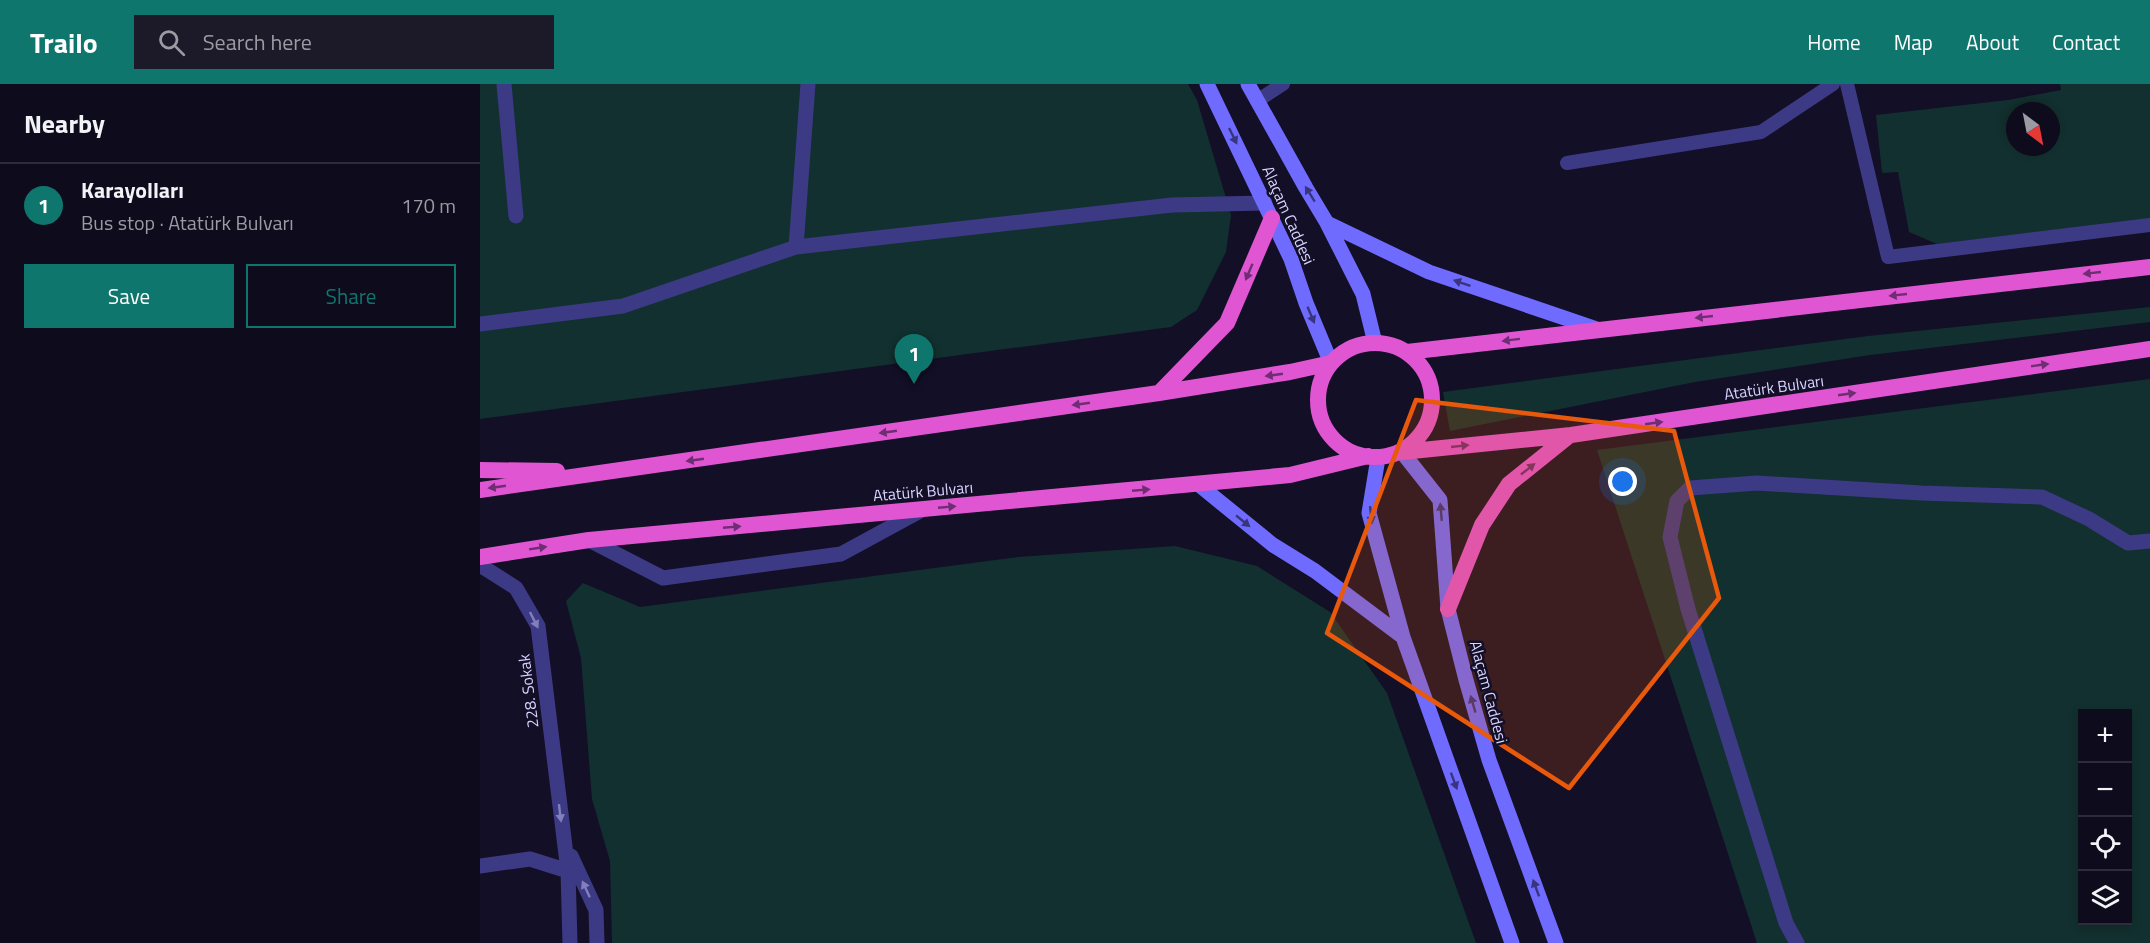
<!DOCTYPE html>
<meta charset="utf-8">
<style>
body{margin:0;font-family:"Titillium Web",sans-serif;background:#1c1929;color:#f1f3f6}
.controls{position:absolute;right:18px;bottom:18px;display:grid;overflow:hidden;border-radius:0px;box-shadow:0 3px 9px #0003}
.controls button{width:54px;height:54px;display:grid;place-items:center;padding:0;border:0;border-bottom:2px solid #2e2b3b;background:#0e0b1c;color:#f1f3f6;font:30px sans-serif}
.compass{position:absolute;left:1526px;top:18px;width:54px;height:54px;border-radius:50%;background:#0e0b1c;box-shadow:0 3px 9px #0003;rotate:148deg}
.you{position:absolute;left:1143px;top:398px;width:21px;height:21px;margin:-15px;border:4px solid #fff;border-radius:50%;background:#1a73e8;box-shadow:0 0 0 9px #1a73e833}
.badge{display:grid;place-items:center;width:39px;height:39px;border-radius:50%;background:#0f766e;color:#fff;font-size:20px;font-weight:700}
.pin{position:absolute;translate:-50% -50px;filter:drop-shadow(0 2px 3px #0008)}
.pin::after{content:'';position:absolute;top:32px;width:21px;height:18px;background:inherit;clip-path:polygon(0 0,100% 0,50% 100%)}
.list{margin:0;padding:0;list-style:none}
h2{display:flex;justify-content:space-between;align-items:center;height:78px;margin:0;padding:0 24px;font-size:26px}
h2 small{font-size:20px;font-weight:400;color:#9b9ba3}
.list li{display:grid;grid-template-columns:39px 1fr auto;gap:18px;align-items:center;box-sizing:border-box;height:84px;padding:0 24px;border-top:2px solid #2e2b3b}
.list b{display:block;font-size:22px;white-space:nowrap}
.list p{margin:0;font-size:20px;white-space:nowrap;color:#9b9ba3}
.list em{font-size:20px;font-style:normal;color:#9b9ba3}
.actions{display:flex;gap:12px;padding:18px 24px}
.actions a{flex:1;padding:14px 0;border:2px solid #0f766e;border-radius:0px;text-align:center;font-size:21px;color:#0f766e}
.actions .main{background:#0f766e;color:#fff}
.icon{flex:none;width:33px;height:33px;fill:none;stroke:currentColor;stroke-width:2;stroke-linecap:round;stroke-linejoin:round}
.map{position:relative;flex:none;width:1670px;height:859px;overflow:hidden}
header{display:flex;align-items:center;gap:36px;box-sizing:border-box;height:84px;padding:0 30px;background:#0f766e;color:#fff}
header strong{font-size:28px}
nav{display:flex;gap:33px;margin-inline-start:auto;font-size:21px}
.search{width:420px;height:54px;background:#1c1929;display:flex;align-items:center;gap:15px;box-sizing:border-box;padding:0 21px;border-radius:0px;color:#9b9ba3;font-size:22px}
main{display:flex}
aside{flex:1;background:#0e0b1c}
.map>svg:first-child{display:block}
</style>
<header>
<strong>Trailo</strong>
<div class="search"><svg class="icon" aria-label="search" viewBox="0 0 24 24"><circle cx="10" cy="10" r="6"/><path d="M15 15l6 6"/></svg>Search here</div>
<nav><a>Home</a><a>Map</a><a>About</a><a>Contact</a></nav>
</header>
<main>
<aside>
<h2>Nearby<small></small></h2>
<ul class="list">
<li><span class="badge">1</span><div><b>Karayolları</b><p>Bus stop · Atatürk Bulvarı</p></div><em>170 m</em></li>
</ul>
<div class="actions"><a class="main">Save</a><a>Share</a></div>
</aside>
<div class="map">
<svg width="1670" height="859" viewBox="0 0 1670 859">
<rect width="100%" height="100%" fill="#130f26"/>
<path fill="#12302f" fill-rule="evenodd" d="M 0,0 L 708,0 L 717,16 L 751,131 L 746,168 L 717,226 L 691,243 L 0,335 Z
M 1580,0 L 1670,0 L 1670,135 L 1457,160 L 1429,148 L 1418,88 L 1402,89 L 1396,31 L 1528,16 L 1581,6 ZM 1535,27 L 1571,27 L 1571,63 L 1535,63 Z
M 1670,223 L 1670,238 L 1390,271 L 1215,298 L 970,347 L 963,308 L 1388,252 Z
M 1670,295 L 1670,859 L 1277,859 L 1117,366 ZM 1602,630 L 1648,630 L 1648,836 L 1602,836 Z
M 695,462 L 777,482 L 850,528 L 907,609 L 996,859 L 132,859 L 130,777 L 112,715 L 101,574 L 86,517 L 103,499 L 160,523 L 538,473 Z"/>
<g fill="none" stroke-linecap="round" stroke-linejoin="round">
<path stroke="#3d3a85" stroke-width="14" d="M 1367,0 L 1408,173 L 1670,141
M 777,17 L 803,0
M 1087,79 L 1281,48 L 1353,0"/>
<path stroke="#3d3a85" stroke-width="15" d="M 24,0 L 36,132
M 316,163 L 328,0
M 0,240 L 143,222 L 316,163 L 692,121 L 785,119
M 109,456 L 183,494 L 361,470 L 442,426
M 0,481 L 36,504 L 58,542 L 88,787 L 90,859
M 91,772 L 116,826 L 117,859
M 0,782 L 50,775 L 88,787
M 1317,859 L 1306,839 L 1208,525 L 1190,453 L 1197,417 L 1210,404 L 1277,399 L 1441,409 L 1562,413 L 1609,435 L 1648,459 L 1670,457"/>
<path stroke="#6f6bff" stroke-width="15" d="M 727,0 L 811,175 L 826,219 L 851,279
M 768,0 L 826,104 L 847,139 L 883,210 L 895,259
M 847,139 L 949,188 L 1117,245
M 922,368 L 960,416 L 968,525 L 986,596 L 1009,676 L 1076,859
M 898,374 L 889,429 L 923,553 L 1032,859
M 718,400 L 793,461 L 835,487 L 923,553"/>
<path stroke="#e055d1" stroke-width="16" d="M838 316a57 57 0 1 1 114 0a57 57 0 1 1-114 0Z
M 927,268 L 1670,183
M 679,309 L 747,239 L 792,134
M 922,368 L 1091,351 L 1670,265
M 0,386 L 77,387
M 0,406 L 679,309 L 810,288 L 851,279
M 0,473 L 109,456 L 810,391 L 888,372
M 968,525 L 1002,441 L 1029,400 L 1090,351"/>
</g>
<defs><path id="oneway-solid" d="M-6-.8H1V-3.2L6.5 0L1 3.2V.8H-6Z" transform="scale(1.5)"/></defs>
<g fill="#38347d">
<use href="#oneway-solid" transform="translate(753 52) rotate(64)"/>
<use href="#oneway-solid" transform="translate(830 110) rotate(-122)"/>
<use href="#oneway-solid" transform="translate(982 199) rotate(-161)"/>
<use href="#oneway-solid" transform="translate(831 231) rotate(67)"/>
<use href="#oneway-solid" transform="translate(961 428) rotate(-95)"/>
<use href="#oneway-solid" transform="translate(891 431) rotate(84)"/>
<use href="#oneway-solid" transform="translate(763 437) rotate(39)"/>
<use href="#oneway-solid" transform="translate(993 620) rotate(-106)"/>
<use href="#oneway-solid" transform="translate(974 697) rotate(70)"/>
<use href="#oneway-solid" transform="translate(1056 804) rotate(-110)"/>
</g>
<g fill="#6f2e73">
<use href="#oneway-solid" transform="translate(769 188) rotate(113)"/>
<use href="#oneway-solid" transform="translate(1612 189) rotate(174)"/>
<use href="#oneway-solid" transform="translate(1418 211) rotate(174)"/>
<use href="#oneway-solid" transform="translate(1224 233) rotate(174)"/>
<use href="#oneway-solid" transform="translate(1031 256) rotate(173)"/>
<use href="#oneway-solid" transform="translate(1560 281) rotate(-8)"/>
<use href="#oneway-solid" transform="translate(794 291) rotate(172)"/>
<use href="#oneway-solid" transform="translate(1367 310) rotate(-8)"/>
<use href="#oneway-solid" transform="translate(601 320) rotate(172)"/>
<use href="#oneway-solid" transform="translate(1174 339) rotate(-8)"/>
<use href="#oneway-solid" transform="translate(408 348) rotate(172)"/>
<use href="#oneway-solid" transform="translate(980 362) rotate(-6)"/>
<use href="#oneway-solid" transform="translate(215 376) rotate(172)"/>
<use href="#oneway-solid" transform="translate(1048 385) rotate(-38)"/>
<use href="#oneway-solid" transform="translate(17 403) rotate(172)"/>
<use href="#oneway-solid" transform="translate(661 406) rotate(-5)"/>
<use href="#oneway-solid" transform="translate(467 423) rotate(-5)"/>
<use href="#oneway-solid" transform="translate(252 443) rotate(-5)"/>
<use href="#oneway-solid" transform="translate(58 464) rotate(-9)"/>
</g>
<g fill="#837fbc">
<use href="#oneway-solid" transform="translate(54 536) rotate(63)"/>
<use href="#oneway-solid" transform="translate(80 729) rotate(83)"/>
<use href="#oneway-solid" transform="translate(106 805) rotate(-115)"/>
</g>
<path fill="#e8590c" fill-opacity="0.2" stroke="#e8590c" stroke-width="4.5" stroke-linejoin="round" d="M 936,316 L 1194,347 L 1239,514 L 1089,704 L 847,549 Z"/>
<g text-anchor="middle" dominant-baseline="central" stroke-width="5" stroke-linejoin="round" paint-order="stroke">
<g font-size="16" fill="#d9d4ff" stroke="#130f26">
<text transform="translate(809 131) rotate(66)">Alaçam Caddesi</text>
<text transform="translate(1294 303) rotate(-8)">Atatürk Bulvarı</text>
<text transform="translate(443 407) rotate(-5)">Atatürk Bulvarı</text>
<text transform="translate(48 607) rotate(-97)">228. Sokak</text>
<text transform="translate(1009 608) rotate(75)">Alaçam Caddesi</text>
</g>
</g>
</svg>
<div class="controls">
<button>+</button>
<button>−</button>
<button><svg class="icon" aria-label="locate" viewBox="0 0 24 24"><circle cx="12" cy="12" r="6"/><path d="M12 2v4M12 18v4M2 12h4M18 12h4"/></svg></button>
<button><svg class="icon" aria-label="layers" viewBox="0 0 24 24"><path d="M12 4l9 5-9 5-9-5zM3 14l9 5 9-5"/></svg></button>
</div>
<svg class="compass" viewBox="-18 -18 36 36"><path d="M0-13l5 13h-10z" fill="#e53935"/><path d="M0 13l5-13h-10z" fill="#9b9ba3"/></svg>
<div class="you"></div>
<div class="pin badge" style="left:434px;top:300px">1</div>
</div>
</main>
